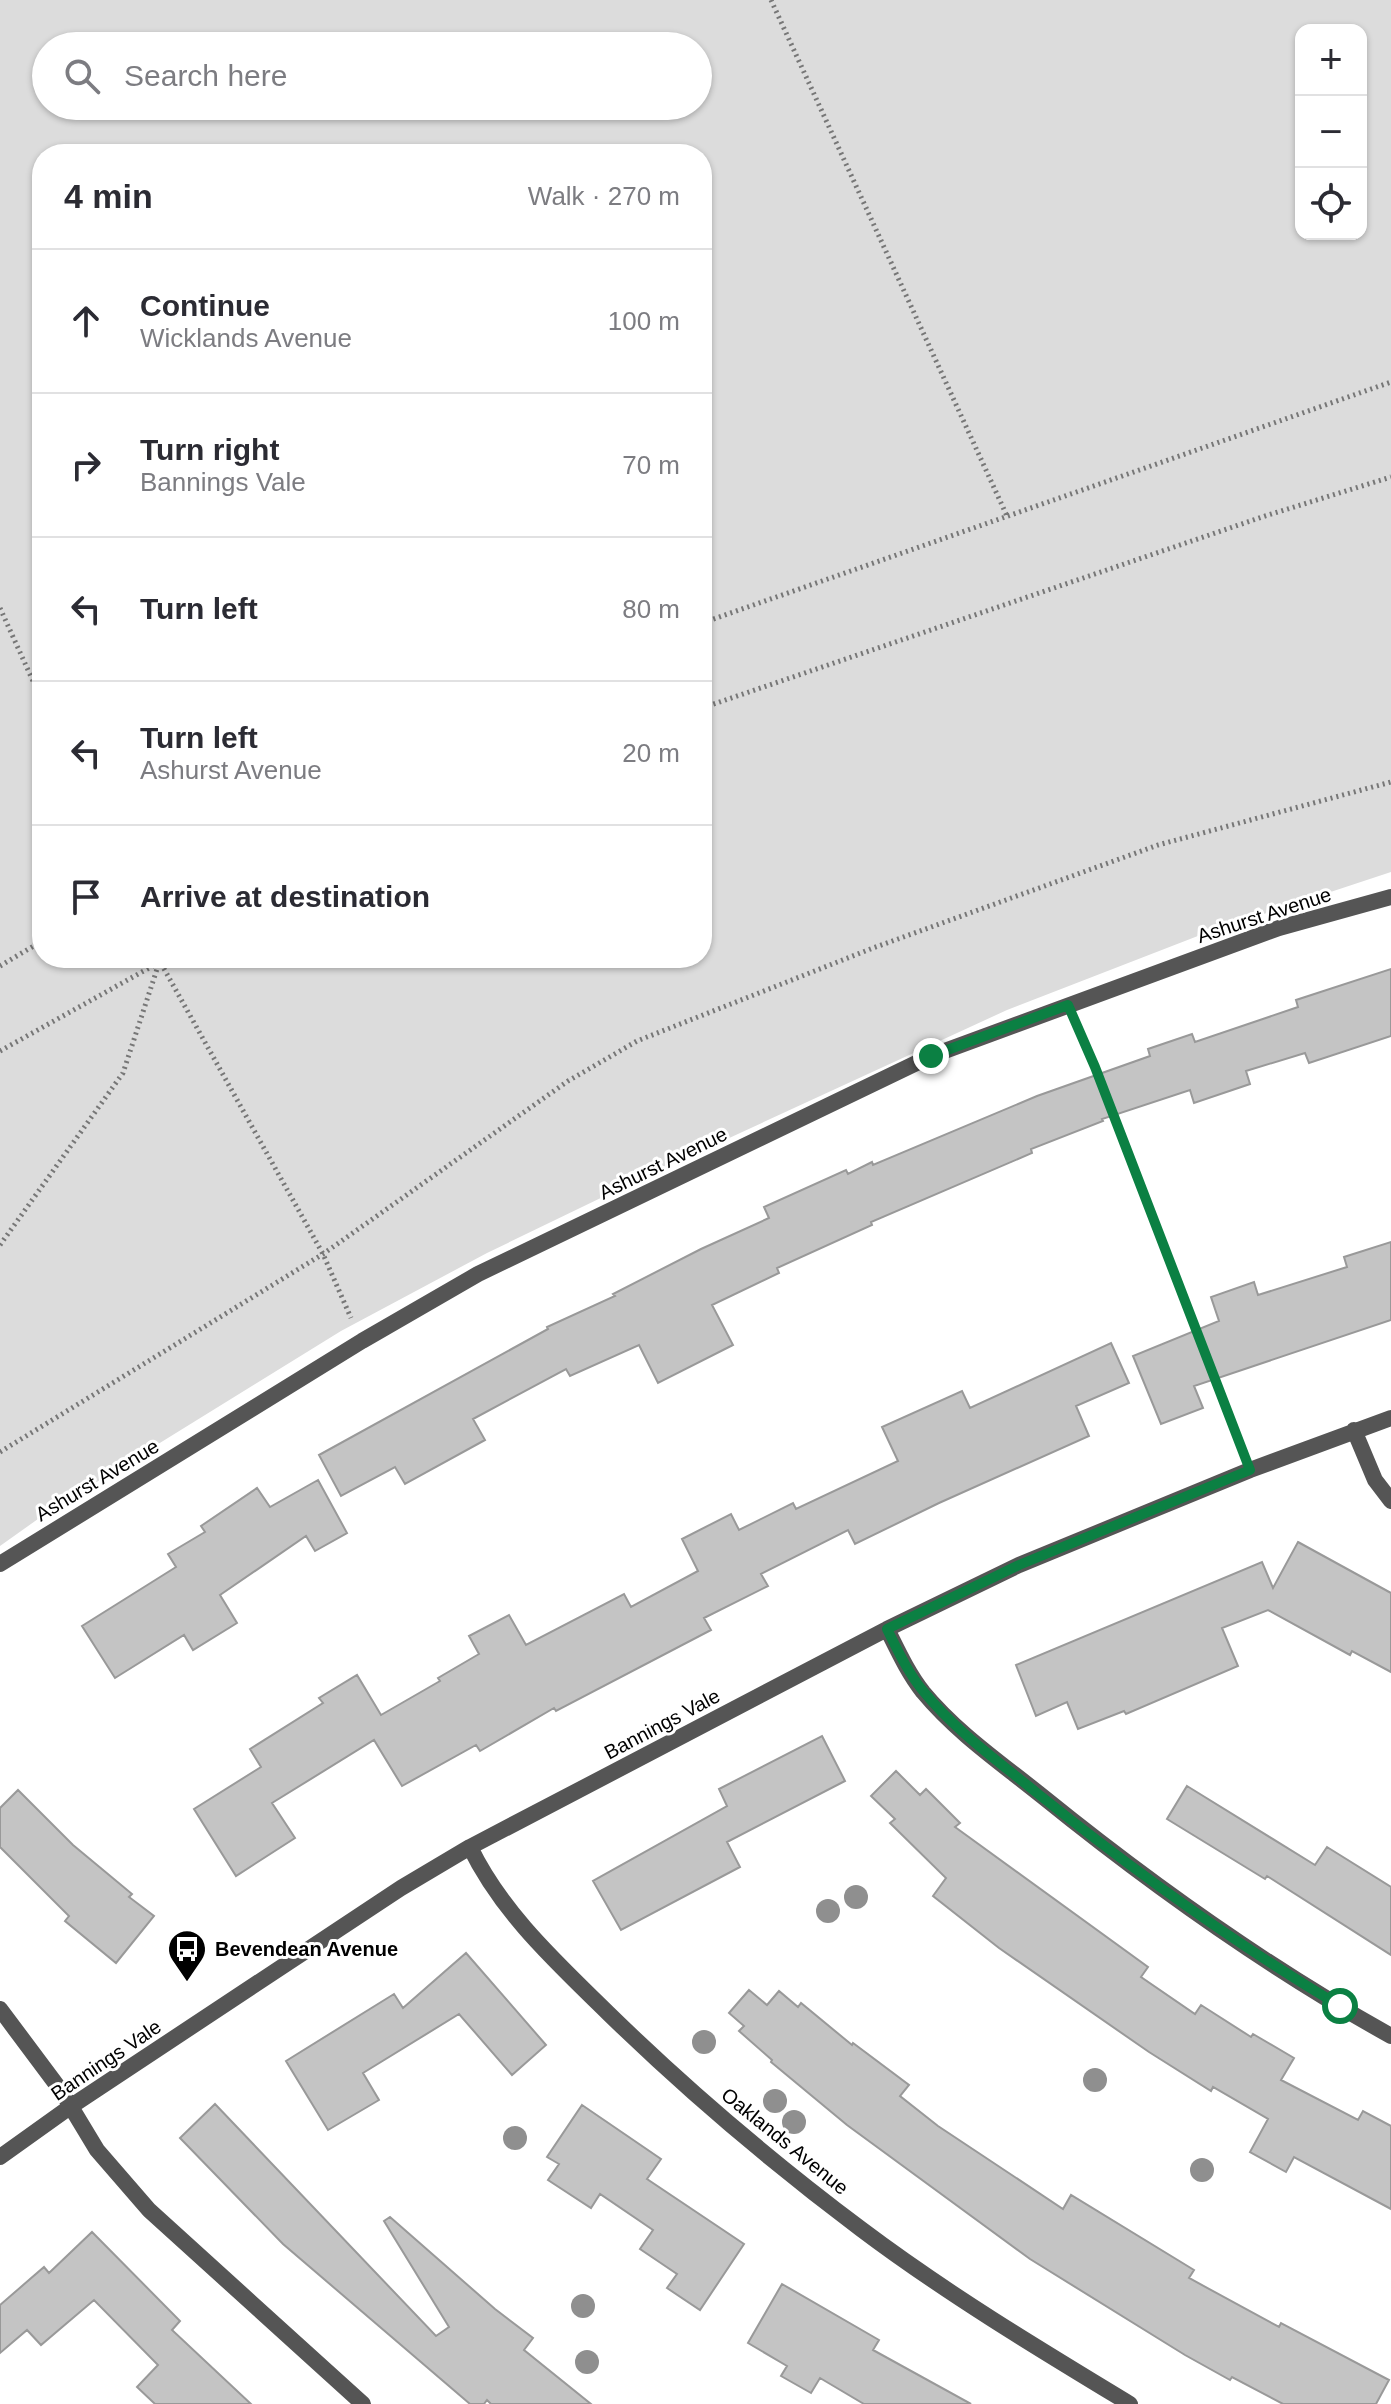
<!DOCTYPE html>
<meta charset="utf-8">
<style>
body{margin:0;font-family:Helvetica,sans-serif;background:#f2f2f3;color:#2b2b33}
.controls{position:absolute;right:24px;top:24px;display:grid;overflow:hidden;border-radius:16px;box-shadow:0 2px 6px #0004}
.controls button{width:72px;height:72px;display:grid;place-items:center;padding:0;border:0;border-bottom:2px solid #e1e1e2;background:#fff;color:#2b2b33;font:40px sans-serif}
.stop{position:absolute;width:24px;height:24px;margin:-18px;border:6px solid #0b8043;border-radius:50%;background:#fff}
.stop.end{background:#0b8043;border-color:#fff;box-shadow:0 2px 8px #0008}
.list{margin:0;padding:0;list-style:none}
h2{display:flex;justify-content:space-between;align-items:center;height:104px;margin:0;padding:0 32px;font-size:34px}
h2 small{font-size:26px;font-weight:400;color:#7c7c81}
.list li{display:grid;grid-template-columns:52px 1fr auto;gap:24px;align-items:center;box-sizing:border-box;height:144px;padding:0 32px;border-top:2px solid #e1e1e2}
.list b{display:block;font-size:30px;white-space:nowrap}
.list p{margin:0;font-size:26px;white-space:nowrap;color:#7c7c81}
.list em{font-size:26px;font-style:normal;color:#7c7c81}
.icon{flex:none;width:44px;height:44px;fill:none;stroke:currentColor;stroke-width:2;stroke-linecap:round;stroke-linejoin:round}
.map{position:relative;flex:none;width:1391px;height:2404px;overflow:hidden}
.search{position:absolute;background:#fff;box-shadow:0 2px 6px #0004;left:32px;top:32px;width:680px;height:88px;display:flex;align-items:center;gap:20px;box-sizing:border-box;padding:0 28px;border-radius:44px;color:#7c7c81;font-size:30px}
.panel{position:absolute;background:#fff;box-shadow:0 2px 6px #0004;left:32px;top:144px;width:680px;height:824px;border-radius:32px}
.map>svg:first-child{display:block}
</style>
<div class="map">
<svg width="1391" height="2404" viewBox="0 0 1391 2404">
<rect width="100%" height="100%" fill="#fff"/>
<path fill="#dcdcdc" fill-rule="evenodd" d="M 0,0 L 1391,0 L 1391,872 L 1203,934 L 1007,1010 L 638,1180 L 487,1253 L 341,1331 L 45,1514 L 0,1546 ZM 1301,30 L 1361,30 L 1361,234 L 1301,234 ZM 46,46 L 698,46 L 698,106 L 46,106 ZM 42,154 L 702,154 L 702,958 L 42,958 Z"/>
<path fill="#c4c4c4" stroke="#999" stroke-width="2" d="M 1391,969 L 1391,1036 L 1309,1063 L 1305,1053 L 1246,1071 L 1250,1084 L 1194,1103 L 1190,1090 L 1102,1119 L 1103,1121 L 1031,1149 L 1032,1153 L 871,1222 L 872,1225 L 777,1268 L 779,1273 L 712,1305 L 733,1345 L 658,1383 L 639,1345 L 570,1376 L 566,1369 L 473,1419 L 485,1440 L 405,1484 L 395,1467 L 341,1496 L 319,1455 L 548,1329 L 547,1327 L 615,1296 L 613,1294 L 701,1249 L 769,1218 L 764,1207 L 846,1170 L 848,1174 L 872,1162 L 873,1165 L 1037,1096 L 1150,1056 L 1148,1049 L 1192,1034 L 1195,1042 L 1298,1007 L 1296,1000 Z
M 1391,1242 L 1391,1320 L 1194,1386 L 1203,1408 L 1161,1424 L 1133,1356 L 1219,1321 L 1211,1297 L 1254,1282 L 1258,1295 L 1347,1267 L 1344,1257 Z
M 1111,1343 L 1129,1383 L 1076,1406 L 1089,1436 L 939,1503 L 855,1544 L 848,1530 L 761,1574 L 768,1586 L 704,1618 L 711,1630 L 556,1711 L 554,1708 L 480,1751 L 476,1745 L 402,1786 L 374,1740 L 272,1803 L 295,1838 L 236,1876 L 194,1809 L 261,1767 L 250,1749 L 323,1703 L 319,1698 L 357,1675 L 381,1715 L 440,1681 L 438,1678 L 479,1654 L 469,1636 L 509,1615 L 526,1645 L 624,1594 L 631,1607 L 698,1571 L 682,1539 L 731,1514 L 739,1530 L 793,1503 L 796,1509 L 898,1461 L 882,1427 L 962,1391 L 970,1408 Z
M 318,1480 L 347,1533 L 315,1551 L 306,1536 L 220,1595 L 237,1623 L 193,1650 L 184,1635 L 115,1678 L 82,1626 L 176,1567 L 168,1554 L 205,1532 L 201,1526 L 257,1488 L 270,1507 Z
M 1298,1542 L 1391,1593 L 1391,1672 L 1352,1651 L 1350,1655 L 1268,1610 L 1222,1628 L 1238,1666 L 1126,1714 L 1124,1711 L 1078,1729 L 1067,1702 L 1036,1716 L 1016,1665 L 1262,1562 L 1273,1588 Z
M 822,1736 L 845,1781 L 727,1842 L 740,1867 L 621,1930 L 593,1881 L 727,1806 L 719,1789 Z
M 896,1771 L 920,1795 L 926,1789 L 960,1823 L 955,1827 L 1148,1967 L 1141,1977 L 1195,2014 L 1201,2005 L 1251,2037 L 1253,2034 L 1294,2058 L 1281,2080 L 1358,2120 L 1363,2111 L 1391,2126 L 1391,2209 L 1294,2157 L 1286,2172 L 1250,2152 L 1268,2119 L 1213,2087 L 1211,2091 L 1149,2052 L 999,1948 L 933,1896 L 946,1878 L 890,1823 L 895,1819 L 871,1796 Z
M 1187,1786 L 1315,1865 L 1327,1847 L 1391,1887 L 1391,1955 L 1267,1876 L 1265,1879 L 1167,1819 Z
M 18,1790 L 73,1845 L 132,1894 L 129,1897 L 154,1916 L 116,1963 L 65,1921 L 69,1916 L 0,1847 L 0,1808 Z
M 466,1953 L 546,2045 L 512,2075 L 459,2014 L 363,2073 L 379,2100 L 328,2130 L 286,2061 L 394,1994 L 403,2008 Z
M 749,1990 L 767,2005 L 779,1991 L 798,2007 L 801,2003 L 852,2045 L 853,2043 L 909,2085 L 900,2096 L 938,2126 L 1063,2209 L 1071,2195 L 1194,2270 L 1189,2278 L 1279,2327 L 1281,2323 L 1389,2380 L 1376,2404 L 1283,2404 L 1232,2377 L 1230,2380 L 1185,2355 L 1030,2259 L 847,2125 L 771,2062 L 772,2060 L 739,2031 L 744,2026 L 729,2013 Z
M 215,2104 L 436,2336 L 449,2327 L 384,2221 L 390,2217 L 495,2309 L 533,2338 L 524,2350 L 591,2404 L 491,2404 L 487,2400 L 484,2404 L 470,2404 L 283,2244 L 180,2138 Z
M 582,2105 L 661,2159 L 647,2179 L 744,2244 L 700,2310 L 667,2288 L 677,2274 L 640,2249 L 653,2230 L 600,2194 L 591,2208 L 548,2180 L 559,2164 L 547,2157 Z
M 92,2232 L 180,2321 L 172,2330 L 251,2404 L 155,2404 L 137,2387 L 158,2365 L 94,2300 L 41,2345 L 27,2330 L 0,2353 L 0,2305 L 44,2267 L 49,2273 Z
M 782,2284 L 879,2340 L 873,2350 L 971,2404 L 864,2404 L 820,2378 L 811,2393 L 781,2376 L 787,2366 L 748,2343 Z"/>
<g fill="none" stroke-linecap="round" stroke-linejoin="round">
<path stroke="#777" stroke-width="5" stroke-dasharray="2 4" stroke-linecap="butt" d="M 771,0 L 1007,516
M 0,608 L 42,701
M 702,623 L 1391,382
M 702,708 L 1265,516 L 1391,477
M 158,958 L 323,1254 L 351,1318
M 0,966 L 42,941
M 1079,1031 L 1242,1446
M 0,1051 L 167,958
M 0,1245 L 123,1073 L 159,963
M 0,1452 L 323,1254 L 568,1081 L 637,1041 L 873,948 L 1158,845 L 1391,782"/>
<path stroke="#555" stroke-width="16" d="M 1354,1430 L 1375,1480 L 1391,1501
M 0,1564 L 362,1341 L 478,1274 L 931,1056 L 1279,928 L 1391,897
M 887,1629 C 898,1651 908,1673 923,1692 C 957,1733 1001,1763 1042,1796 C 1152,1885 1267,1967 1391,2036
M 470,1847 C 502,1913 556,1962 608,2013 C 687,2090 773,2163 861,2229 C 946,2293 1039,2349 1130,2404
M 0,2009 L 62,2092 L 97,2150 L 149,2210 L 363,2404
M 0,2157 L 70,2107 L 401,1888 L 470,1847 L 887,1629 L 1019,1565 L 1250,1470 L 1391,1418"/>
</g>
<g fill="#8f8f8f">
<circle cx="856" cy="1897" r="12"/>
<circle cx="828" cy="1911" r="12"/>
<circle cx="704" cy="2042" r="12"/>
<circle cx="1095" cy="2080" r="12"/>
<circle cx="775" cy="2101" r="12"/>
<circle cx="794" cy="2122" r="12"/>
<circle cx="515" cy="2138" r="12"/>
<circle cx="1202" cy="2170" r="12"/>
<circle cx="583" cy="2306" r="12"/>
<circle cx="587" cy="2362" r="12"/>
</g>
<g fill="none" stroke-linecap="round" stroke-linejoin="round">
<path stroke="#0b8043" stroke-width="10" d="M 931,1056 L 1068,1005 L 1095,1067 L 1250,1470 L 1019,1565 L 887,1629 C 898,1651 908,1673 924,1692 C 956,1731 998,1761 1037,1793 C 1134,1871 1234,1943 1340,2006"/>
</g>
<defs>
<symbol id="bus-pin" viewBox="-11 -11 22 30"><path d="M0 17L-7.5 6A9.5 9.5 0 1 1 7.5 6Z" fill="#000" stroke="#fff"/><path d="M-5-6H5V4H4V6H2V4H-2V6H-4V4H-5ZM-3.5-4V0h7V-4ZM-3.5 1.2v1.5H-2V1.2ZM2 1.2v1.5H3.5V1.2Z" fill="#fff"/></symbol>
</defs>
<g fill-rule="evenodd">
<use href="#bus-pin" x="165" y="1927" width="44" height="60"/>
</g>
<g text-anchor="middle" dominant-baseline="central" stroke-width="6" stroke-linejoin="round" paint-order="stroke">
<g font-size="20" fill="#000" stroke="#fff">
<text transform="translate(1264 915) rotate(-18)">Ashurst Avenue</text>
<text transform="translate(663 1163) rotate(-26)">Ashurst Avenue</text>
<text transform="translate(97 1480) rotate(-31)">Ashurst Avenue</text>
<text transform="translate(662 1724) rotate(-28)">Bannings Vale</text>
<text transform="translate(106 2060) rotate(-34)">Bannings Vale</text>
<text transform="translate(785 2141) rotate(39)">Oaklands Avenue</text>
</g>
<g font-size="20" font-weight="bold" fill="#000" stroke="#fff" text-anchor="start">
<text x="215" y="1949">Bevendean Avenue</text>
</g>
</g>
</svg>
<div class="controls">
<button>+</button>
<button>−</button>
<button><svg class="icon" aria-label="locate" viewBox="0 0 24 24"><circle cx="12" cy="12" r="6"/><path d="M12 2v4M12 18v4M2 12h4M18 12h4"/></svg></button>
</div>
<div class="stop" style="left:1340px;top:2006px"></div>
<div class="stop end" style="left:931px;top:1056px"></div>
<div class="search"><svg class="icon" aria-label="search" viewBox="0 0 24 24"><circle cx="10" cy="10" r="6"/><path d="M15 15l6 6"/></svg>Search here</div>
<section class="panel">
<h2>4 min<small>Walk · 270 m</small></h2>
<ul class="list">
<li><svg class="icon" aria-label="ahead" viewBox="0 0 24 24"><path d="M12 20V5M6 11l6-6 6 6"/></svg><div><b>Continue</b><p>Wicklands Avenue</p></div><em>100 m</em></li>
<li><svg class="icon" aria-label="right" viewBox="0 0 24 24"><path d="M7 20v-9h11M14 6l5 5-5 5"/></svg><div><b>Turn right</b><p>Bannings Vale</p></div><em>70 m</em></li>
<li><svg class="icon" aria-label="left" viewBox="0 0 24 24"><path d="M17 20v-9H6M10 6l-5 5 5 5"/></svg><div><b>Turn left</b></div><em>80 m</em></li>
<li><svg class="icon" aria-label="left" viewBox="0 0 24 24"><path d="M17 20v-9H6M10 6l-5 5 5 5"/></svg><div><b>Turn left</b><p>Ashurst Avenue</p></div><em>20 m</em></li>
<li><svg class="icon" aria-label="arrive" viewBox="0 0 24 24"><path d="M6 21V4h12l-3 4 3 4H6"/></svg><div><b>Arrive at destination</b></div></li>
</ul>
</section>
</div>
